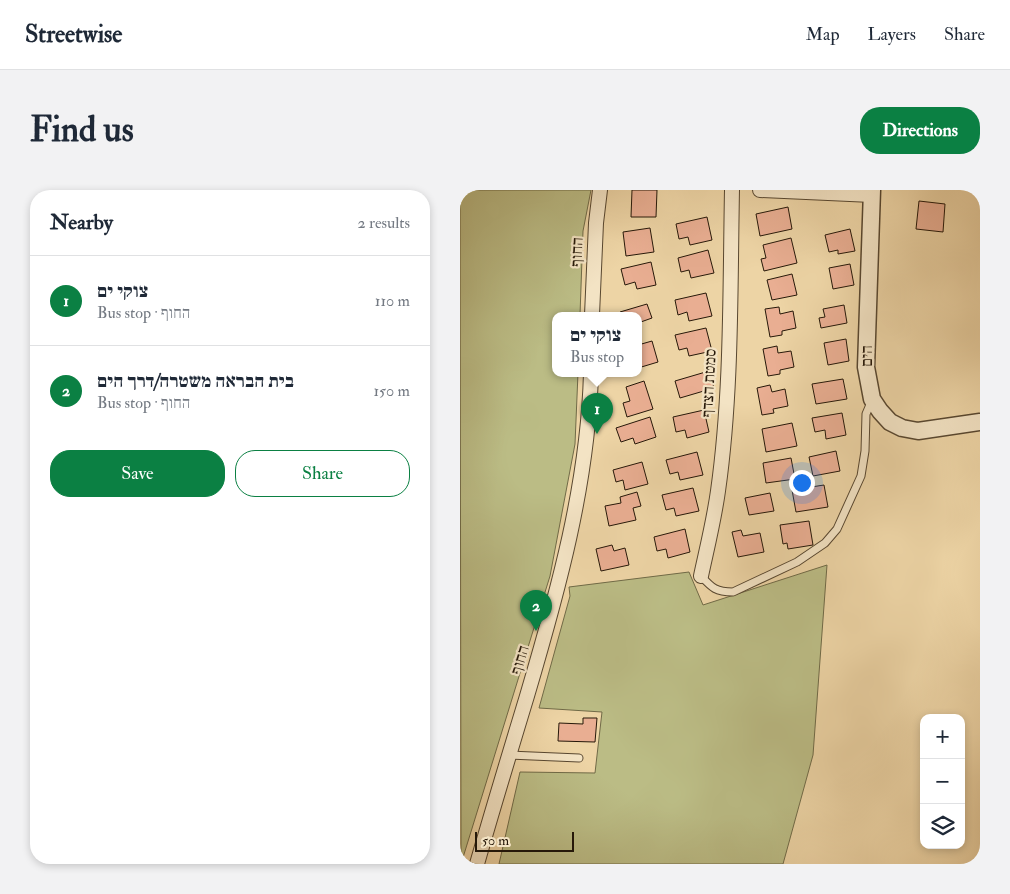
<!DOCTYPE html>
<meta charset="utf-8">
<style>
body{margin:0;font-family:"IM FELL Double Pica","Frank Ruhl Libre",serif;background:#f2f2f3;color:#1f2937}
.controls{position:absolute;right:15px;bottom:15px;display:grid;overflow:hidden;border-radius:10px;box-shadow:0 2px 8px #0003}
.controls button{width:45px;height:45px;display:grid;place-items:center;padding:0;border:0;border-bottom:1px solid #e0e1e3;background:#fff;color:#1f2937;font:25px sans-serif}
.scale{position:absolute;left:15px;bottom:12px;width:99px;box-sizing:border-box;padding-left:5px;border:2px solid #261809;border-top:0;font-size:14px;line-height:18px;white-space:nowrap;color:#261809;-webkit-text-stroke:4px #f3e3c4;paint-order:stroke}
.you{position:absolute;left:341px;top:292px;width:18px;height:18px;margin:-12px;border:4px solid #fff;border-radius:50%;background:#1a73e8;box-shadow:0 0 0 8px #1a73e833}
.badge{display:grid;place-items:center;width:32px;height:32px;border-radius:50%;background:#0b8043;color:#fff;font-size:16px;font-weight:700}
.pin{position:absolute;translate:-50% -41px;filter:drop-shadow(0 1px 2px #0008)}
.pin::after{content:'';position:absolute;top:26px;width:18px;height:15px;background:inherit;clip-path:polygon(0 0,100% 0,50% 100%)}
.popup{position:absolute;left:92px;top:122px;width:90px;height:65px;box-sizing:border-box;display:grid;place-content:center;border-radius:10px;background:#fff;filter:drop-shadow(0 1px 4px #0005);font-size:16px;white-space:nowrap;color:#747a83}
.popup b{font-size:19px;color:#1f2937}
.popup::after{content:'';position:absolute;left:50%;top:100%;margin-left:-10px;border:10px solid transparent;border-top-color:#fff}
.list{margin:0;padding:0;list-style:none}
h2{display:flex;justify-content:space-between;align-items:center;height:65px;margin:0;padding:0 20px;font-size:21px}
h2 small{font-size:16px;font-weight:400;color:#747a83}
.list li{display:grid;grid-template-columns:32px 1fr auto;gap:15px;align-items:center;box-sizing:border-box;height:90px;padding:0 20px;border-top:1px solid #e0e1e3}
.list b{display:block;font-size:19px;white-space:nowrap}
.list p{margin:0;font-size:16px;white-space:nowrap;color:#747a83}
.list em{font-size:16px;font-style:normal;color:#747a83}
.actions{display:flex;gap:10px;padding:15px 20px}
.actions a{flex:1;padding:11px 0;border:1px solid #0b8043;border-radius:20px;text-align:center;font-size:18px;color:#0b8043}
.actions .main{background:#0b8043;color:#fff}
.icon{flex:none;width:28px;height:28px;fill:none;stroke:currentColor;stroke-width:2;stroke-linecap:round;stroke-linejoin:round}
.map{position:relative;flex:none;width:520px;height:674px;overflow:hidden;border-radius:20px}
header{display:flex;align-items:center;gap:30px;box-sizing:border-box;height:70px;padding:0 25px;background:#fff;border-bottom:1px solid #e0e1e3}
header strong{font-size:24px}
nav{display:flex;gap:28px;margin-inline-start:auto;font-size:18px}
.intro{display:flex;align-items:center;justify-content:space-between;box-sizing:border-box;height:120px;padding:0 30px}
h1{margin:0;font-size:35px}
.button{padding:12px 22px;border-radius:20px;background:#0b8043;color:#fff;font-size:18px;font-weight:700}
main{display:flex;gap:30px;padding:0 30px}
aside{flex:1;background:#fff;border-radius:20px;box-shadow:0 2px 8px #0003}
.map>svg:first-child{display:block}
</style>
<header>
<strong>Streetwise</strong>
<nav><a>Map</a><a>Layers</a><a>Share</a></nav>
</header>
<div class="intro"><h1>Find us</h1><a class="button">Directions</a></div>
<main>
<aside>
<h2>Nearby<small>2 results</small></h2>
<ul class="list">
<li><span class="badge">1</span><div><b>צוקי ים</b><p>Bus stop · החוף</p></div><em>110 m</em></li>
<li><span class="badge">2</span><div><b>בית הבראה משטרה/דרך הים</b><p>Bus stop · החוף</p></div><em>150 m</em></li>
</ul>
<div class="actions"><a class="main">Save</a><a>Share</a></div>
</aside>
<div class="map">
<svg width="520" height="674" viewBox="0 0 520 674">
<rect width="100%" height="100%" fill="#edd4a5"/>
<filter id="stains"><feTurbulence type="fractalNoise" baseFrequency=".004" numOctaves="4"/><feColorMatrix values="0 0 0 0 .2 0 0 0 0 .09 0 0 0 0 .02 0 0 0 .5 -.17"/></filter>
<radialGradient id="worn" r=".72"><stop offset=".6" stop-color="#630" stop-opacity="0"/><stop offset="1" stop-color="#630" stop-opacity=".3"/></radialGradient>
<path fill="#bbbc85" stroke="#706a47" d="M 0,0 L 131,0 L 123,41 L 120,125 L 96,125 L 96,183 L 118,183 L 115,254 L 90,386 L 1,674 Z
M 367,375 L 353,565 L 323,674 L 39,674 L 60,582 L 135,583 L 142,522 L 79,518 L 110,406 L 109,397 L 229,382 L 243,415 Z"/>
<path fill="#e9ae92" stroke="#261809" d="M 172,0 L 197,0 L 196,27 L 171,27 Z
M 459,11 L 485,14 L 483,42 L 456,39 Z
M 328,17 L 332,39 L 300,46 L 296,24 Z
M 247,27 L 252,50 L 230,55 L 228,47 L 219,49 L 216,34 Z
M 190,38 L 194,62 L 166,66 L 163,42 Z
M 390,39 L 395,61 L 378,64 L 378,60 L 369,62 L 365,45 Z
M 331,48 L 337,73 L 304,81 L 301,69 L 306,68 L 303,55 Z
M 248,60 L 254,83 L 231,88 L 229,80 L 221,82 L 218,68 Z
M 191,72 L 196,95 L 177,99 L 175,92 L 165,95 L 161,79 Z
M 390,74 L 394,95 L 373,99 L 369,78 Z
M 332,84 L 337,105 L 312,110 L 307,90 Z
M 246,103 L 252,126 L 229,131 L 227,122 L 218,125 L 215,110 Z
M 187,114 L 192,128 L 178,133 L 178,125 L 161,125 L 160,122 Z
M 384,115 L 387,133 L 361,138 L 359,128 L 365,127 L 363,119 Z
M 319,117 L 320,124 L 333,121 L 336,138 L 322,141 L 322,145 L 310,147 L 305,119 Z
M 246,138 L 252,161 L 229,166 L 227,158 L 219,160 L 215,145 Z
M 386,149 L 389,171 L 368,175 L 364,153 Z
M 192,151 L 198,172 L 178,178 L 178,155 Z
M 317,156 L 318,163 L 331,161 L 334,177 L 320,180 L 320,184 L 308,186 L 303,159 Z
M 249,181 L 254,198 L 220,208 L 215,191 Z
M 383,189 L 387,209 L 356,214 L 352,194 Z
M 184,191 L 193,219 L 167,227 L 163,213 L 170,211 L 166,197 Z
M 310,195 L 312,202 L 325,199 L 328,216 L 313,219 L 314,223 L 302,225 L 297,198 Z
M 244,220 L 249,242 L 227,248 L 225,240 L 216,242 L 213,227 Z
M 382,223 L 386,245 L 366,249 L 365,240 L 355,242 L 352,228 Z
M 190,227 L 196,247 L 175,254 L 173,248 L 161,252 L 156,238 Z
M 332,233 L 337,256 L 306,262 L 302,239 Z
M 376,261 L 380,281 L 353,286 L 349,267 Z
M 237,262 L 243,285 L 220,290 L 218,282 L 210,284 L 206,270 Z
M 331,268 L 335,289 L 306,293 L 303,273 Z
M 182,272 L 188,294 L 165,300 L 163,290 L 156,292 L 153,280 Z
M 364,295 L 368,317 L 336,322 L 332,300 Z
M 233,298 L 239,321 L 216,326 L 214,318 L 206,320 L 202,305 Z
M 177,302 L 181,316 L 173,318 L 176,330 L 149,336 L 145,316 L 161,313 L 160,307 Z
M 310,303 L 314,321 L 289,325 L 285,308 Z
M 349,331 L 353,355 L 328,359 L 327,353 L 323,354 L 320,335 Z
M 225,339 L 230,362 L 208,368 L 206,359 L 197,361 L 194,347 Z
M 281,340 L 283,346 L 300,343 L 304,362 L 278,367 L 272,342 Z
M 152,355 L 154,361 L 165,358 L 169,375 L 141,381 L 136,359 Z
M 123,528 L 137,528 L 135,552 L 98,551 L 99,533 L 123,534 Z"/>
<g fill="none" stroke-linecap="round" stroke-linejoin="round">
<defs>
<path id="service" d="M 241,386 C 252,398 256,402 273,402 L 337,372 L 365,353 L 377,339 L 401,286 L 405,261 L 406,224 L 412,210
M 49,565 L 119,568"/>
<path id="minor" d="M 300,0 L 412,5
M 132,125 L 136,33 L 140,0
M 241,386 C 247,358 254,330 258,301 C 272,202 270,100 272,0
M 17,674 C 33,618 50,562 67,506 C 98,401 128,294 131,183"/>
<path id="tertiary" d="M 412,0 L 406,177 L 412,209 L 420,221 L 430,232 L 442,238 L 458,241 L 520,232"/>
</defs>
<use href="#service" stroke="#584730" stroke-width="9"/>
<use href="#minor" stroke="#584730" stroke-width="16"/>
<use href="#tertiary" stroke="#584730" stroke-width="19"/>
<use href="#service" stroke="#f3e3c4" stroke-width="7"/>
<use href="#minor" stroke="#f3e3c4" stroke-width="14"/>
<use href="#tertiary" stroke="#f3e3c4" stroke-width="16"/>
</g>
<g text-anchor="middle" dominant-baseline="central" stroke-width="4.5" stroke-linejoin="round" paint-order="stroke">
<g font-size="16" fill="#261809" stroke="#f3e3c4">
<text transform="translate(117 62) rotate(-87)">החוף</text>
<text transform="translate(407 166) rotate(-90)">הים</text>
<text transform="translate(249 193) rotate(-87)">סמטת הצדף</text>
<text transform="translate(60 470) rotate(-73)">החוף</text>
</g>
</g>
<rect width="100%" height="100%" filter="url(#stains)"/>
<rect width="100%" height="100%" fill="url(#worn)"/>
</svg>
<div class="controls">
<button>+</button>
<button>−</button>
<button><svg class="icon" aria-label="layers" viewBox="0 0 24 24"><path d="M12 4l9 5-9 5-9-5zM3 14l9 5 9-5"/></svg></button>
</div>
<div class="scale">50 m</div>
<div class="you"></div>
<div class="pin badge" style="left:137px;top:244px">1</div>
<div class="popup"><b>צוקי ים</b>Bus stop</div>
<div class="pin badge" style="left:76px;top:441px">2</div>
</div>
</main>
